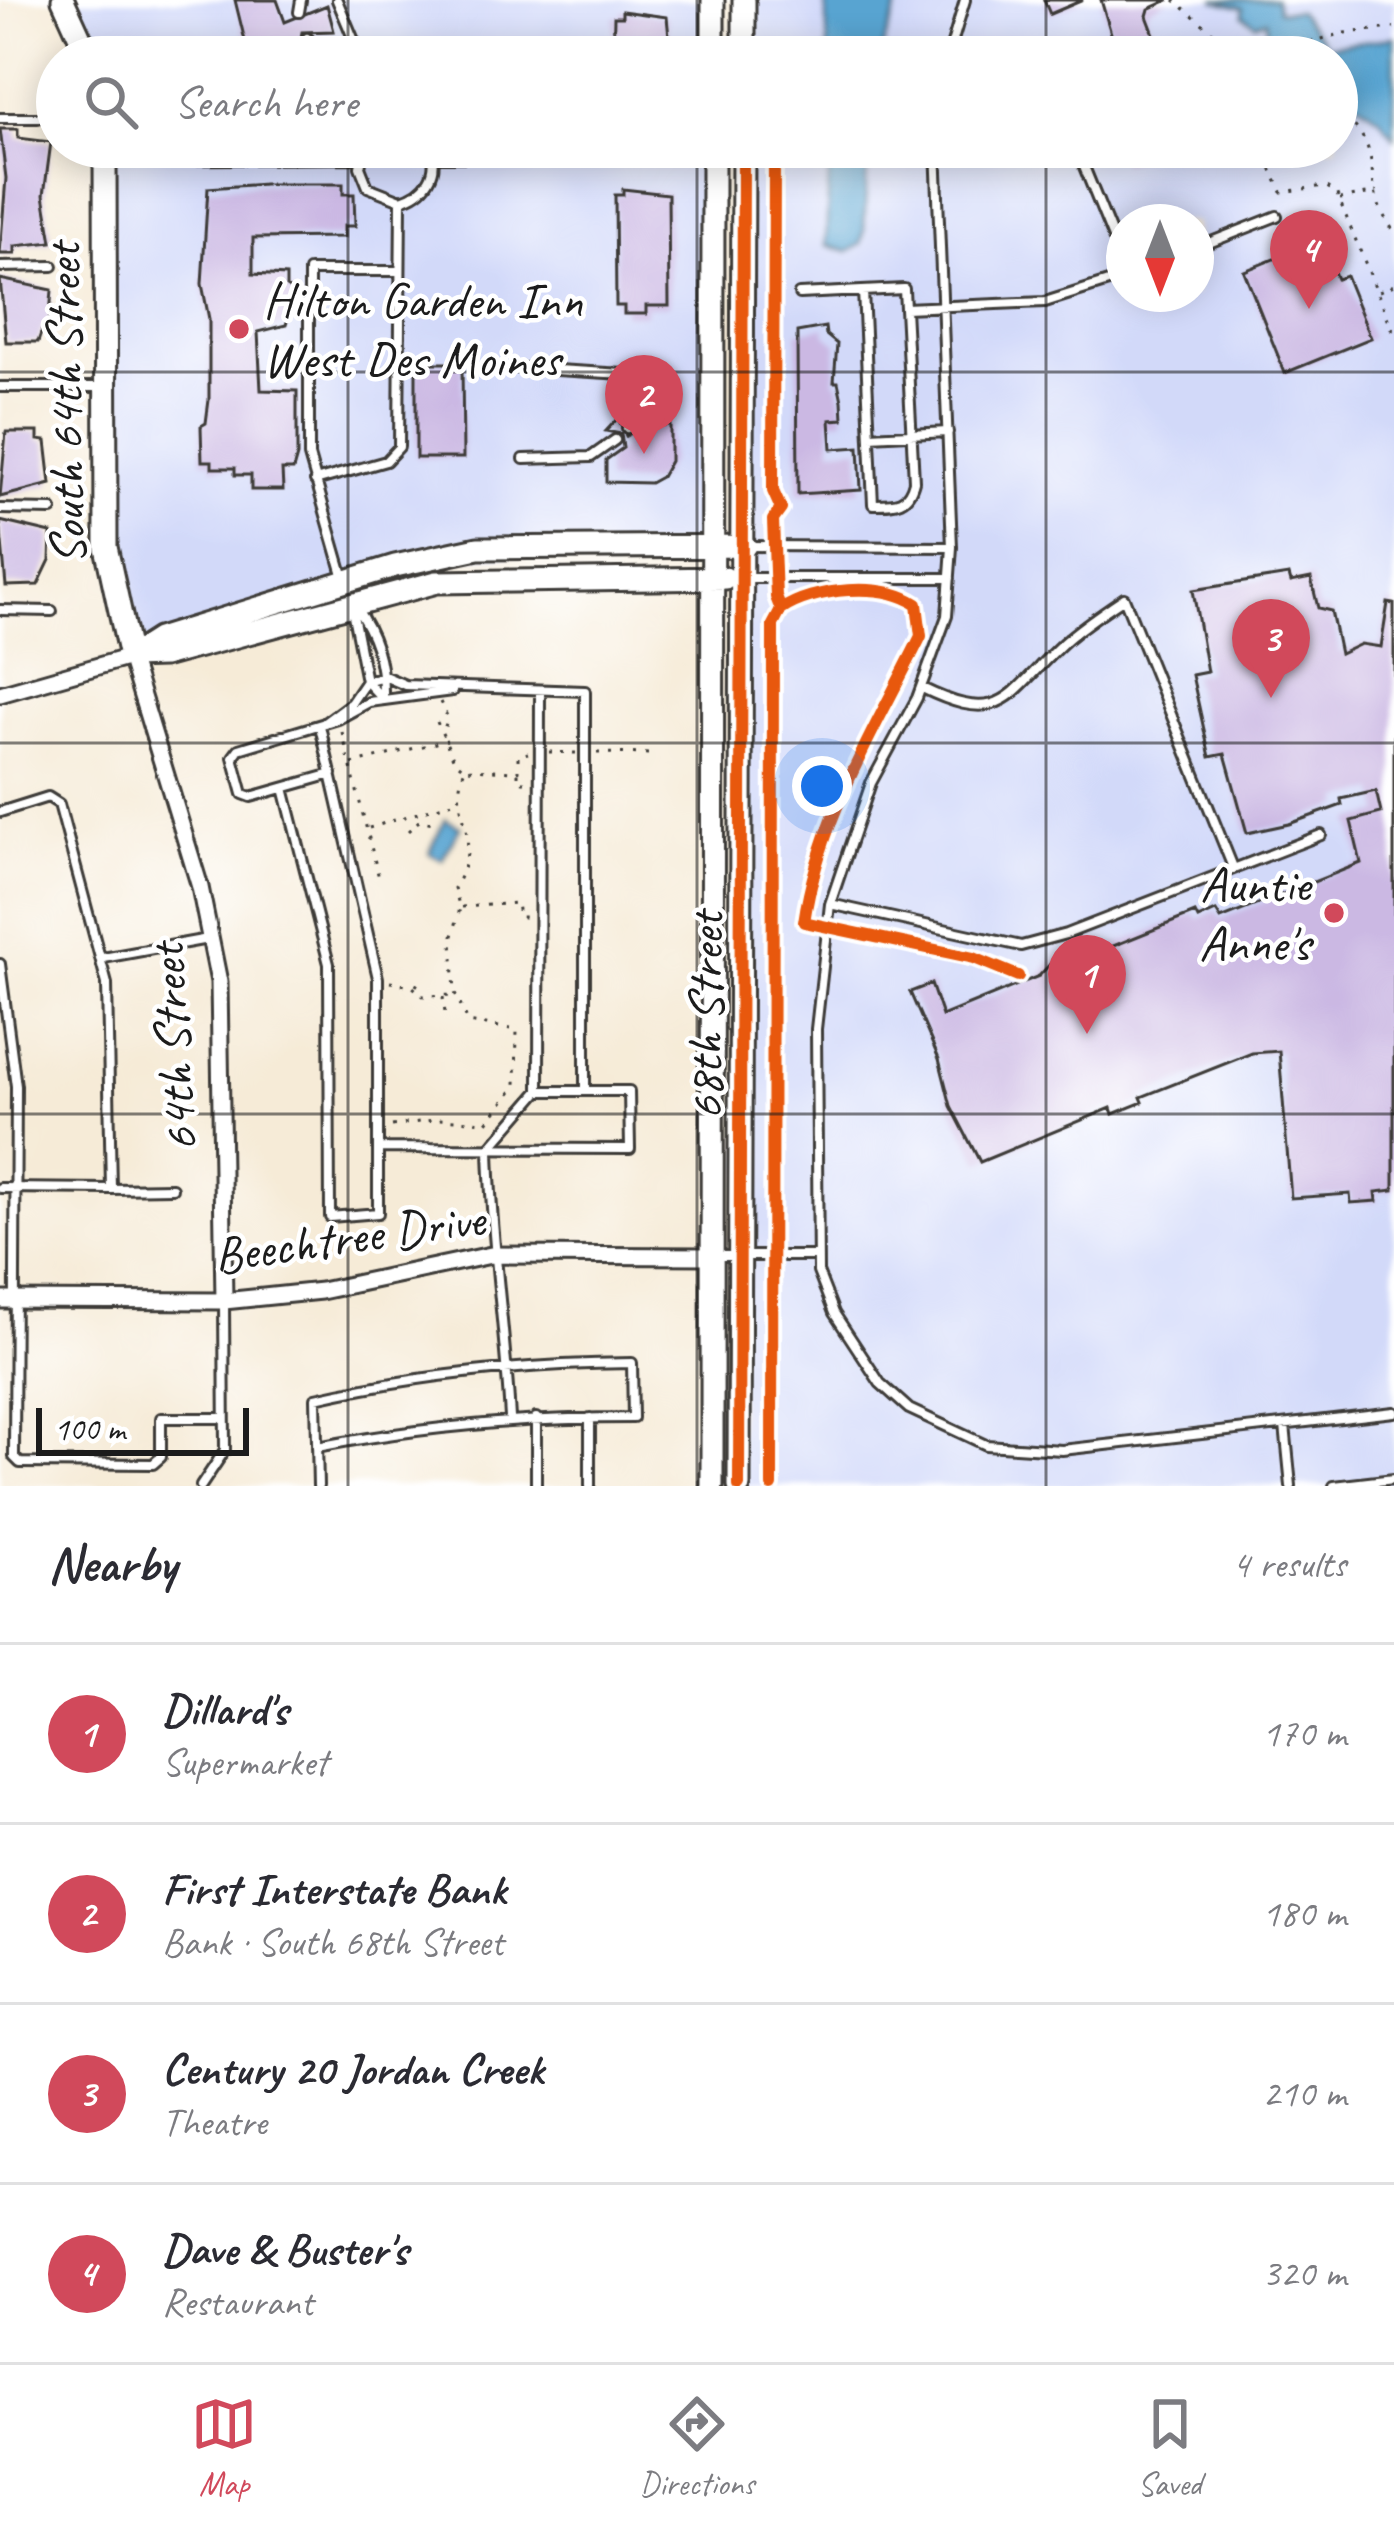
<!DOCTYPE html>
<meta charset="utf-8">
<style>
body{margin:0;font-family:Caveat,sans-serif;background:#f7f7f7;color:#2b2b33}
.compass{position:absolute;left:1106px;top:204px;width:108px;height:108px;border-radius:50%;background:#fff;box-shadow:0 6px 30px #0003;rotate:180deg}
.scale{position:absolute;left:36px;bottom:30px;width:213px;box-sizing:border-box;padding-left:12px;border:6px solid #1c1c1c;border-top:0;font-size:33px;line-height:42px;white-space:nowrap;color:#1c1c1c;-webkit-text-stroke:9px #fff;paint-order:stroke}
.you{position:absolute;left:822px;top:786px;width:42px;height:42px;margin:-30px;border:9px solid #fff;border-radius:50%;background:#1a73e8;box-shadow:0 0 0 18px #1a73e833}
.badge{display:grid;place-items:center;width:78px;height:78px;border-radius:50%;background:#d1495b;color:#fff;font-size:39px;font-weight:700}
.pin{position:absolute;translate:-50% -99px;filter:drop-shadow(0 3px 6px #0008)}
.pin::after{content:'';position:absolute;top:63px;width:42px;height:36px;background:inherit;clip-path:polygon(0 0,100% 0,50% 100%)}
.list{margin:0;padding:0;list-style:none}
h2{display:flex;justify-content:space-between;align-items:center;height:156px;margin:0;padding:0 48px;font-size:51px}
h2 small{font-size:39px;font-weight:400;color:#7c7c81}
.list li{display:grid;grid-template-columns:78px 1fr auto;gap:36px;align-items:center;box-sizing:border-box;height:180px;padding:0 48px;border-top:3px solid #e1e1e2}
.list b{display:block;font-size:45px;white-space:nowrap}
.list p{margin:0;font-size:39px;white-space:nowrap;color:#7c7c81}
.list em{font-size:39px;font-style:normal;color:#7c7c81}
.icon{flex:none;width:66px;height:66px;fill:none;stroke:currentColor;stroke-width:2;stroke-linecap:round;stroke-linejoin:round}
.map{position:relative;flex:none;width:1394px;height:1486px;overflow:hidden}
.search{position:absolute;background:#fff;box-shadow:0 6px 30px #0003;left:36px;right:36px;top:36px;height:132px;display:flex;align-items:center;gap:30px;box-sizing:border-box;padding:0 42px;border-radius:66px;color:#7c7c81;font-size:45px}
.sheet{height:876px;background:#fff}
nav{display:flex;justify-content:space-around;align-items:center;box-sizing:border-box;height:168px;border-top:3px solid #e1e1e2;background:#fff;font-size:33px;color:#7c7c81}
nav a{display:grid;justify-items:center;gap:6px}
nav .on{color:#d1495b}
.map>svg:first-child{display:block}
</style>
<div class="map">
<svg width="1394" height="1486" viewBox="0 0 1394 1486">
<rect width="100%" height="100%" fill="#fff"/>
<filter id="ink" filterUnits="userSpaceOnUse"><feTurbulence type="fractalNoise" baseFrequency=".00833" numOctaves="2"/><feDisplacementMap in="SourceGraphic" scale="24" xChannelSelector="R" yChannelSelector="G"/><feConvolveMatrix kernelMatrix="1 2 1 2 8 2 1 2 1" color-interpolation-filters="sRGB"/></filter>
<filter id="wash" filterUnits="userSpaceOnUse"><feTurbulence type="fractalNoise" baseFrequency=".004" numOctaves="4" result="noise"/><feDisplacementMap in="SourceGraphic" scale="48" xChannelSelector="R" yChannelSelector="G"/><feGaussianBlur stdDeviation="2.7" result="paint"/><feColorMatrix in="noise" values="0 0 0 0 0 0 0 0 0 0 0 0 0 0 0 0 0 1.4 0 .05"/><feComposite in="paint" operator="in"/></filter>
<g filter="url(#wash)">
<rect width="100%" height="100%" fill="#f6ebd7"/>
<path fill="#d2d9f9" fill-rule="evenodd" d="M 63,0 L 713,0 L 713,57 L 89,57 Z
M 744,0 L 1394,0 L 1394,1486 L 739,1486 L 743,147 L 1337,147 L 1337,57 L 744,57 ZM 1124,222 L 1196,222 L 1196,294 L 1124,294 Z
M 105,147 L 713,147 L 714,544 L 437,560 L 130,657 L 116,598 Z"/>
<path fill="#59a4d1" stroke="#3a6076" stroke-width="3" d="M 826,0 L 900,0 L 879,57 L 828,57 Z
M 1214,0 L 1275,0 L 1278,11 L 1298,11 L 1327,46 L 1394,37 L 1394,137 L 1379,117 L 1337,89 L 1337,57 L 1291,57 L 1287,38 L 1267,36 L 1266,20 L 1256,24 L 1243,16 L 1243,8 Z
M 830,147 L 868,147 L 864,232 L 861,244 L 848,252 L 826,245 Z
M 445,819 L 460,827 L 442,860 L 429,853 Z"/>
<g id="blocks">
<path fill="#cbb8e3" d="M 235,0 L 277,0 L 285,22 L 327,5 L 334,31 L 302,32 L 300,42 L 311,57 L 249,57 Z
M 1044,0 L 1083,0 L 1050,14 Z
M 1101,0 L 1169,0 L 1149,9 L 1147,16 L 1157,42 L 1163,40 L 1170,54 L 1118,57 Z
M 622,11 L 667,17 L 671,57 L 613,57 L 614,17 L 622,17 Z
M 0,129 L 18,129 L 18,138 L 51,142 L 44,195 L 52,242 L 15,246 L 15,254 L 0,254 L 6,178 Z
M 1116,147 L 1162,147 L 1123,164 Z
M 264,184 L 343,184 L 343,194 L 354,194 L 355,226 L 344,226 L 344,237 L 253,238 L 253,274 L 286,276 L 286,287 L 307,301 L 291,309 L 286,325 L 258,332 L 261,390 L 297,391 L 297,456 L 293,470 L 282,470 L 283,490 L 251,490 L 251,475 L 235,475 L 235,468 L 212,468 L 212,461 L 202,461 L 201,426 L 206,423 L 209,400 L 209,319 L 202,284 L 208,188 Z
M 623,189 L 668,194 L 669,306 L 646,306 L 646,314 L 624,314 L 624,306 L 616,306 L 615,195 L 623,195 Z
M 1321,240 L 1337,279 L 1346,276 L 1371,338 L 1285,373 L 1244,271 Z
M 0,279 L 52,290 L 49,327 L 43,327 L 38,342 L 6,342 Z
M 825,327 L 826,335 L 837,344 L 834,382 L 838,382 L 842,401 L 843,419 L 830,420 L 832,449 L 859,447 L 861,490 L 798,494 L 797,332 Z
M 416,363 L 462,363 L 463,458 L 416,458 Z
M 618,418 L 626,436 L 646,425 L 670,425 L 670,461 L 661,477 L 650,483 L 606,482 L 606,460 L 623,448 L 621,434 L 606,431 Z
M 6,432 L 38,432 L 38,440 L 46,441 L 51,484 L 0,497 Z
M 0,521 L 51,533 L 50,560 L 38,585 L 6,586 Z
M 1289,575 L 1291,582 L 1311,578 L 1318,608 L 1331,611 L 1340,654 L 1361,644 L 1381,647 L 1388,603 L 1394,604 L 1394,1190 L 1376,1192 L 1377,1201 L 1351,1203 L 1350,1194 L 1291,1198 L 1279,1051 L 1252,1053 L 1141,1097 L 1143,1102 L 1113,1114 L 1111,1108 L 980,1162 L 951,1106 L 939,1059 L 910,992 L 931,984 L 942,1016 L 1039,976 L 1051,963 L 1079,950 L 1101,951 L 1195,913 L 1198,919 L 1216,911 L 1221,919 L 1361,863 L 1351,821 L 1381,813 L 1376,791 L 1341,799 L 1342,805 L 1289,824 L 1247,833 L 1225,754 L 1210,757 L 1192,675 L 1207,672 L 1193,590 Z"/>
</g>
</g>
<g filter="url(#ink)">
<use href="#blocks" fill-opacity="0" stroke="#3d3b38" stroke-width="3"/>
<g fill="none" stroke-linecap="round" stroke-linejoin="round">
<defs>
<path id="service" d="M 337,0 L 361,57
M 299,12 L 301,0
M 307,38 L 325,53 L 358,49
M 465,57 L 520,39
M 948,57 L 965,0
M 1052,57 L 1078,46 L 1102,57
M 0,118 L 38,118
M 364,147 L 360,167 L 368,187 L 401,200 C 425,193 441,173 430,147
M 936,147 L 952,547 L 947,616 L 917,698 L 871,783 L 830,904 L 816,1029 L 818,1272 L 834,1313 L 880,1383 L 909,1409 L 986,1445 L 1062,1450 L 1394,1412
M 1076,147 L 1124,265
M 434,157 L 709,157
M 109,160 L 360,158
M 1196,248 L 1277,216
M 0,267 L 53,266
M 309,293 L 309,271 L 400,271
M 799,294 L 904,289 L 914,481 C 908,505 895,504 873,504 L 863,291
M 905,308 L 1045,302 L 1124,277
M 309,309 L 309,456 L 344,578
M 523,368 L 624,374 L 642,395 L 639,415 L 627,428
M 0,387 L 100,387
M 870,436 L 948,432
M 524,459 L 591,457 L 615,440
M 315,481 L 386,461 L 399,447 L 401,200
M 0,509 L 52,510
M 749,546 L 952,547
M 746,578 L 950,578
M 356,608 C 375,634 384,666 383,699
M 0,610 L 52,611
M 352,610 L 366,681 L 383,699
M 922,688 C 1004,728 1007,695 1063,643 C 1082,626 1103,612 1124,598 L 1232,865
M 320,726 L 351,703 L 366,681 L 384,676 L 405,685 L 585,691 L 585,1091
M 332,774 L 251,797 L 243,794 L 233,757 L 239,749 L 338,719 L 369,702 L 452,691
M 284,788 L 329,964 L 330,1217 L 378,1213 L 378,978 L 320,726
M 0,812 L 48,797 L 59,804 L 107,984 L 111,1189 L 0,1188
M 830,904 L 1021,946 L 1066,934 L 1321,835
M 103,958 L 208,939
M 0,964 L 16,1086 L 14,1457 L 20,1463 L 153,1464 L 161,1457 L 161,1418 L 224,1418
M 378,1148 L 630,1149 L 629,1091 L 539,1091
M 111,1189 L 172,1188
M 715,1256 L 816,1256
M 510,1418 C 505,1327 491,1240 489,1149 L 539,1091 L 540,690
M 536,1418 L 536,1486
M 590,1418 L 590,1486
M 1285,1425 L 1291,1486
M 317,1447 C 423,1426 525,1418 633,1418 L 632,1363 C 523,1364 422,1374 316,1398 L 318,1486
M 201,1486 L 225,1450 L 224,1303
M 1334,1486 L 1394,1479"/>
<path id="minor" d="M 0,694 L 130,657 L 200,887 L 219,982 L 224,1301
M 0,1300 L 224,1301 L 321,1291 L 491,1255 L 709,1256"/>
<path id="tertiary" d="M 63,0 L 89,57
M 713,0 L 713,57
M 744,57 L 744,0
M 105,147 L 106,547 L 130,657
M 130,657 L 158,639 L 395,566 L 478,548 L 745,546
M 130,657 L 163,656 L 437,582 L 725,578
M 712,1486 L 713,147
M 739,1486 L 743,147"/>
</defs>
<use href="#service" stroke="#3d3b38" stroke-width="14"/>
<use href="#minor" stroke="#3d3b38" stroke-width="21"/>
<use href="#tertiary" stroke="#3d3b38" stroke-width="27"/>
<path stroke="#3d3b38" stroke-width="3" stroke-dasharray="3 9" stroke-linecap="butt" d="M 1174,0 L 1243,57
M 1252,57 L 1345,33 L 1394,28
M 1337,110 C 1394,154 1354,180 1394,231
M 1261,147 L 1282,192 L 1325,186 L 1336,192 L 1394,333
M 1340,199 L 1377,192
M 1379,291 L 1394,285
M 440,702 L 448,718 L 444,729
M 437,722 L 454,760 L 465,769 L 518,771 L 518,756 L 528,753
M 342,732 L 379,878
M 549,752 L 576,753
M 597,753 L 655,754
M 352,764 L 447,740
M 518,773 L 518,781 L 530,783
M 369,828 L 456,801
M 408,831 L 420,820 L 436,824
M 462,907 L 517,903 L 519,917 L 527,917
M 390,982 L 412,986 L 423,996 L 454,995
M 416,986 L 420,979
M 443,997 L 445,1013
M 392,1126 L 440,1119 L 487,1122 L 516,1086 L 517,1030 L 468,1022 L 455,993 L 452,940 L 460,908 L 454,888 C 488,830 445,812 465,769"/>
<use href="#service" stroke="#fff" stroke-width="8"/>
<use href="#minor" stroke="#fff" stroke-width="15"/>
<use href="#tertiary" stroke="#fff" stroke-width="21"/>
<defs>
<path id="cycleway" d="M 781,610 C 813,588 882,581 917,604 L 921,636 C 875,730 819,818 804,922 L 974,958 L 1018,976
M 739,1486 L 743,147
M 772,1486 L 773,625 L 781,610 L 776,597 L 773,520 L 781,509 L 773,491 L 774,147"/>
</defs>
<use href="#cycleway" stroke="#fff" stroke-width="20"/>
<use href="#cycleway" stroke="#e8590c" stroke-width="12"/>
</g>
</g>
<path fill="none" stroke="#1c1c1c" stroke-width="3" stroke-opacity="0.55" d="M 348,0 L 348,57M 697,0 L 697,57M 1046,0 L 1046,57M 348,147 L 348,1486M 697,147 L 697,1486M 1046,147 L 1046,1486M 0,372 L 1394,372M 0,743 L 1394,743M 0,1114 L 1394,1114"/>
<g fill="#d1495b" stroke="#fff" stroke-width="4.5">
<circle cx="239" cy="329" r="12"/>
<circle cx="1334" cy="913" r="12"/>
</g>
<g text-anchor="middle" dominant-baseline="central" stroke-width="9" stroke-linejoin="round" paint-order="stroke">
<g font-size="51" fill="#1c1c1c" stroke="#fff" text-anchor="start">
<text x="263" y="300">Hilton Garden Inn<tspan x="263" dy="59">West Des Moines</tspan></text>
<text x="1310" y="884" text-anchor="end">Auntie<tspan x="1310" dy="59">Anne's</tspan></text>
</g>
<g font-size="51" fill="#1c1c1c" stroke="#fff">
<text transform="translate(65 404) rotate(-91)">South 64th Street</text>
<text transform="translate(705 1016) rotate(-90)">68th Street</text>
<text transform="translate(173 1048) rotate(-94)">64th Street</text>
<text transform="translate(349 1237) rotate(-8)">Beechtree Drive</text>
</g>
</g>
</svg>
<svg class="compass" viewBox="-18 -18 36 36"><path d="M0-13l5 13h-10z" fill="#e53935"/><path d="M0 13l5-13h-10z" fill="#7c7c81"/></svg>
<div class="scale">100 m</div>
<div class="you"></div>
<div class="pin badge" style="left:1087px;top:1034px">1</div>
<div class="pin badge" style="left:644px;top:454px">2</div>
<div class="pin badge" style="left:1271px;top:698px">3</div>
<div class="pin badge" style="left:1309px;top:309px">4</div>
<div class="search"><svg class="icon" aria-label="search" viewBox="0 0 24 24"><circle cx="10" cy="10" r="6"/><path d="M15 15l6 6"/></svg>Search here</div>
</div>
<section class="sheet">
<h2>Nearby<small>4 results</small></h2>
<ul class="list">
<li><span class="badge">1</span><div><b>Dillard's</b><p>Supermarket</p></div><em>170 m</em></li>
<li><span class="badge">2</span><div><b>First Interstate Bank</b><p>Bank · South 68th Street</p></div><em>180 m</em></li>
<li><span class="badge">3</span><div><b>Century 20 Jordan Creek</b><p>Theatre</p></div><em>210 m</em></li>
<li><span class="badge">4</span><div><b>Dave &amp; Buster's</b><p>Restaurant</p></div><em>320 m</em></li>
</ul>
</section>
<nav>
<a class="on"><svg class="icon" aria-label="map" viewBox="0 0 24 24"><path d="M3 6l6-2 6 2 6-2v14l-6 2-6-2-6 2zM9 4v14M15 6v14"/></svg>Map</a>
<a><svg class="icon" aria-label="directions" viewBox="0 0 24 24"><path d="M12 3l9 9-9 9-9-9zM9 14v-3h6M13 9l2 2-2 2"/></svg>Directions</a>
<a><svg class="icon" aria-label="saved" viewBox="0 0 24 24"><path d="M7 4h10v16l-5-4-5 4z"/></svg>Saved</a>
</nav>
